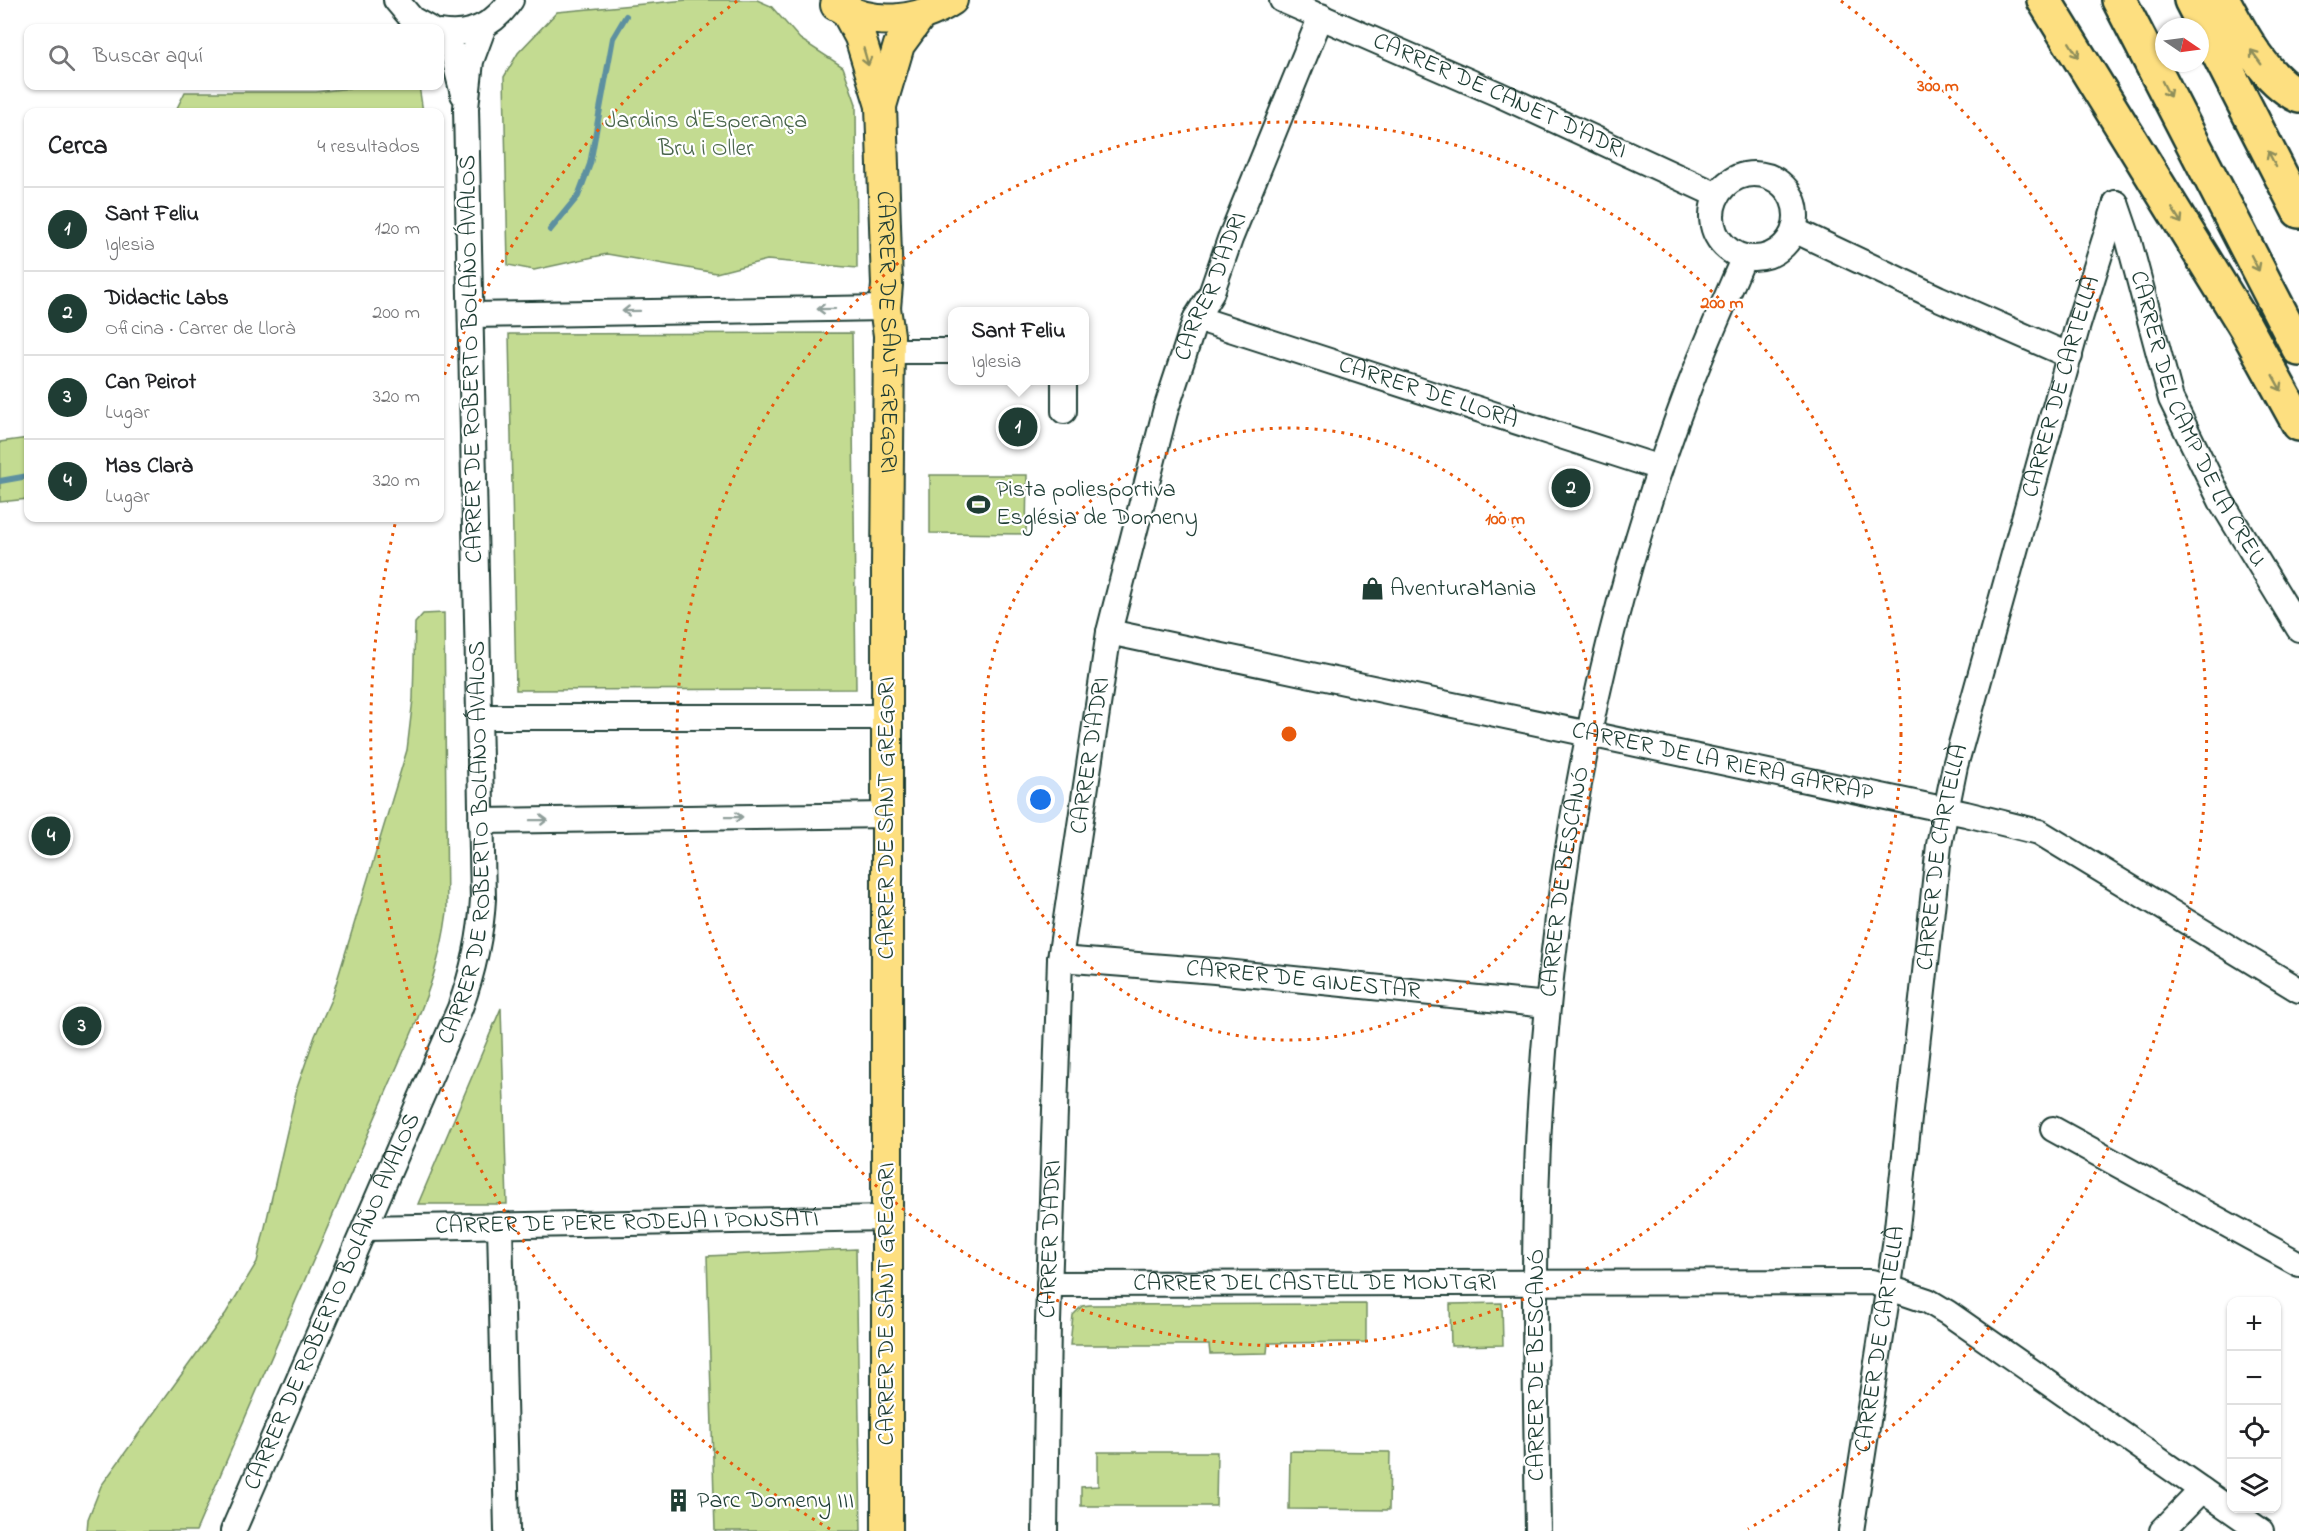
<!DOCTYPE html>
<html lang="es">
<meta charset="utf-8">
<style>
body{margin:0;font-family:"Indie Flower",sans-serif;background:#f6f6f6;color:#202124}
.controls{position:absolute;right:18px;bottom:18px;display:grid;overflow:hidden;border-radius:12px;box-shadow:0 2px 4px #0004}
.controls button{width:54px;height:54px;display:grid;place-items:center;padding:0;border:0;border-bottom:2px solid #e0e0e0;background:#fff;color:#202124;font:30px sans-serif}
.compass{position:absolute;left:2155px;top:18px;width:54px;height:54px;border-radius:50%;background:#fff;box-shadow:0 2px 4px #0004;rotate:103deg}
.you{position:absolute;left:1041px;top:800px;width:21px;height:21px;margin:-15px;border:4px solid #fff;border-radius:50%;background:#1a73e8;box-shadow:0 0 0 9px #1a73e833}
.badge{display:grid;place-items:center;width:39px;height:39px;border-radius:50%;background:#1f3d34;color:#fff;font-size:20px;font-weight:700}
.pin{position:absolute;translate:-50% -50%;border:3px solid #fff;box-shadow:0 2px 6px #0006}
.popup{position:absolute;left:948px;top:307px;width:141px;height:78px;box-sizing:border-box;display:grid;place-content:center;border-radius:12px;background:#fff;filter:drop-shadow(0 2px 4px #0005);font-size:20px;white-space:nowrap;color:#757577}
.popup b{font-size:22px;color:#202124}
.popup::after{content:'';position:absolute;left:50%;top:100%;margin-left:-12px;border:12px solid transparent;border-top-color:#fff}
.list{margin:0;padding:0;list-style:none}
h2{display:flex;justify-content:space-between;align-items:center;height:78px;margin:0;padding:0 24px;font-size:26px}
h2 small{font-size:20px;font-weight:400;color:#757577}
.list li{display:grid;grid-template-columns:39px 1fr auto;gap:18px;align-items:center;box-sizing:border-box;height:84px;padding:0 24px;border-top:2px solid #e0e0e0}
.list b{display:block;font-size:22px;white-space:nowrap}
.list p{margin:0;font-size:20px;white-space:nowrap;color:#757577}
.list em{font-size:20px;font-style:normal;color:#757577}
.icon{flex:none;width:33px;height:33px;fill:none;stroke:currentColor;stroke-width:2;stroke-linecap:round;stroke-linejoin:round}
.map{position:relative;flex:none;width:2299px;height:1531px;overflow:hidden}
.search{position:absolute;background:#fff;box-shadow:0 2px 4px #0004;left:24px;top:24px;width:420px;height:66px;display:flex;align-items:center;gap:15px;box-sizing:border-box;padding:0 21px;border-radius:12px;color:#757577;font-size:22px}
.panel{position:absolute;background:#fff;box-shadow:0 2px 4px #0004;left:24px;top:108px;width:420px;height:414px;border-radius:12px}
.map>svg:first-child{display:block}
</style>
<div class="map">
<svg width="2299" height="1531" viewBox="0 0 2299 1531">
<rect width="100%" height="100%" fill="#fff"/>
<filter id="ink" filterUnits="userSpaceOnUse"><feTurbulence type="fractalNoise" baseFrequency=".0167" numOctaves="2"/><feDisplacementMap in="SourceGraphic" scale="12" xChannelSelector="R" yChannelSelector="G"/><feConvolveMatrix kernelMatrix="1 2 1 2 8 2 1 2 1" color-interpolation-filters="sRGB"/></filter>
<g filter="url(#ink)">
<path fill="#c3db91" stroke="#718c62" stroke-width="1.5" d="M 687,0 L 757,0 L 771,6 L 800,39 L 843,67 L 856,104 L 857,268 L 767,260 L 716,273 L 607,254 L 534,270 L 508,265 L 504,77 L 518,53 L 557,12 Z
M 368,86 L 419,86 L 423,112 L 178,112 L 177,108 L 185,92 L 316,92 Z
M 852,333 L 856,689 L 516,690 L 509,334 Z
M 28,438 L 28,499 L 0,502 L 0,442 Z
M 930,475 L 1027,475 L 1026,534 L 930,533 Z
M 444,613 L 447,912 C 441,957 430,989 413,1030 L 196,1531 L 87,1531 L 88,1519 L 101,1486 L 226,1313 L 257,1262 L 297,1088 L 315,1036 L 332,997 L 407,750 L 413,699 L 415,623 L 423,614 Z
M 501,1008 L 507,1204 L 418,1204 Z
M 856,1249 L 861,1531 L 715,1531 L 707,1256 Z
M 1502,1303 L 1503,1345 L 1451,1346 L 1450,1304 Z
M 1366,1304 L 1366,1342 L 1268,1343 L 1267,1353 L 1210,1354 L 1209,1345 L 1070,1345 L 1073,1315 L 1082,1306 L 1090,1305 Z
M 1290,1451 L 1390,1452 L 1389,1510 L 1289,1509 Z
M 1098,1452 L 1217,1452 L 1216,1506 L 1081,1506 L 1081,1487 L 1098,1486 Z"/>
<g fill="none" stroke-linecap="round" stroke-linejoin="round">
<path stroke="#5d90a0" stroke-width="6" d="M 550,230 L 578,196 L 590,164 L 613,38 L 626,16
M 0,481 L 28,476"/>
<defs>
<g id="minor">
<path d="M 396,0 L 412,19 L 428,28"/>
<path id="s1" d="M 1282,0 L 1498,94 L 1717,195"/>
<path d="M 440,32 C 469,37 494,25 511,0"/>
<path d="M 440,37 L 452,50 L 463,94"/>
<circle cx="1754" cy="216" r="42"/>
<path id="s2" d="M 2116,203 L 2128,238 L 2171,399 L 2221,501 L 2299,629"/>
<path d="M 1794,230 L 1938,298 L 2070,356"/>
<path d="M 472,315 L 885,308"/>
<path id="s3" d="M 1196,318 L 1660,468"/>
<path d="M 888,351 L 952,351"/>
<path d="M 1064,380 L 1064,411"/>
<path id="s4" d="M 1109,632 L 1966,814 L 2039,832 L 2299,990"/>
<path d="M 479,717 L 888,717"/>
<path d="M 481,821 L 887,815"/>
<path id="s5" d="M 1060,959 L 1215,971 L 1548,1005"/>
<path d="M 2053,1129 L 2299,1264"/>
<path d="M 500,1225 L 507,1531"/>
<path id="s6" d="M 366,1228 L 887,1218"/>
<path id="s7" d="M 1049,1284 L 1872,1282 L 1928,1301 L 1948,1313 L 2261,1531"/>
<path id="s8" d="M 233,1531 L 460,1008 C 473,972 481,937 483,899 L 466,108 L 471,61 L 484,26"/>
<path id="s9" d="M 1045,1531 L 1048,1322 L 1060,959 L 1109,632 L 1165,412 L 1196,318 L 1211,294 L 1230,239 L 1321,16"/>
<path id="s10" d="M 1538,1531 C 1536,1385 1531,1238 1541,1092 C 1557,853 1603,614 1688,390 C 1705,345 1725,301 1744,257"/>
<path id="s11" d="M 1851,1531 L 1895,1246 L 1939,845 L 1955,766 L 2077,328 L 2116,203"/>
<path d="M 2162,1531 L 2202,1490"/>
</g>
<g id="major">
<path d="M 836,5 C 873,27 917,23 952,0"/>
<path id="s12" d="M 846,11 L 860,37 L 881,106 L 887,285 L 885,308 L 889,335 L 887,567 L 887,1531"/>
<path d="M 881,106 L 899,45 L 921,15"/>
</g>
<path id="highway" d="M 2044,0 L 2245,326 L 2299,424
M 2119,0 L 2299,349
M 2191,0 L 2299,211
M 2223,0 C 2240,32 2264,79 2299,96"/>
</defs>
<use href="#minor" stroke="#1f3d34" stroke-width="28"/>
<use href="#major" stroke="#1f3d34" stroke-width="34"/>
<use href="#highway" stroke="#1f3d34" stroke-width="38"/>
<use href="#minor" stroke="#fff" stroke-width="24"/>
<use href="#major" stroke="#fddf80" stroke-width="30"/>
<use href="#highway" stroke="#fddf80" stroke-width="33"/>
</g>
<defs><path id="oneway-shaft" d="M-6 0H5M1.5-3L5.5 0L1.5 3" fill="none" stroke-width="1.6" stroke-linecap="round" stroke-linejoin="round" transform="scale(1.5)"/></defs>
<g stroke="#8e8e5a">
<use href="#oneway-shaft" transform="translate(2074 50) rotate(58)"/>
<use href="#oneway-shaft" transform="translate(866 57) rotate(74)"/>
<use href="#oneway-shaft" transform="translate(2256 57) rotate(-126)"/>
<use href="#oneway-shaft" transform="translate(2166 89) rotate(63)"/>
<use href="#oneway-shaft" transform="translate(2272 159) rotate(-117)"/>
<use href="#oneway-shaft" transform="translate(2177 216) rotate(58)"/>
<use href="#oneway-shaft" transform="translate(2255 263) rotate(63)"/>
<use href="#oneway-shaft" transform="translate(2277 383) rotate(61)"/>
</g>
<g stroke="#8f9e9a">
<use href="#oneway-shaft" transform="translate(826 309) rotate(179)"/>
<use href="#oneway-shaft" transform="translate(631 311) rotate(179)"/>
<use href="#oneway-shaft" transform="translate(734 817) rotate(-1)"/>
<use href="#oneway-shaft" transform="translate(539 820) rotate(-1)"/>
</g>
</g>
<g fill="none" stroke="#e8590c" stroke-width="3" stroke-dasharray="3 6">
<circle cx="1289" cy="734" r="306"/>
<circle cx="1289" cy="734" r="612"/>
<path d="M830 1529A918 918 0 0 1 396 520M441 383A918 918 0 0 1 737 1M1841 1A918 918 0 0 1 1748 1529"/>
</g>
<defs>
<symbol id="stadium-bare" viewBox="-9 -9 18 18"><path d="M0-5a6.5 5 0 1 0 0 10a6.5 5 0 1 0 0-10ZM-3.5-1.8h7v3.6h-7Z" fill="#1f3d34" stroke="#fff" stroke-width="2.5" paint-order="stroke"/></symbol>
<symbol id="shop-bare" viewBox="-9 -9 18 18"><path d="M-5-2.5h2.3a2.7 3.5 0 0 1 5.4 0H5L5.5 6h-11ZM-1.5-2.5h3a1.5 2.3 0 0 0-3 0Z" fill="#1f3d34" stroke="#fff" stroke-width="2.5" paint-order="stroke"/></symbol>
<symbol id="building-bare" viewBox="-9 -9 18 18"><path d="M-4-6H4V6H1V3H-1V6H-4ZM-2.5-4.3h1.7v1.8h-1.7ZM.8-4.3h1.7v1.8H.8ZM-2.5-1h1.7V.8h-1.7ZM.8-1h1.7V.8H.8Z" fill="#1f3d34" stroke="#fff" stroke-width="2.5" paint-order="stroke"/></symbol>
</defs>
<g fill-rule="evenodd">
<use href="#stadium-bare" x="962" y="488" width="33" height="33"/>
<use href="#shop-bare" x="1356" y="572" width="33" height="33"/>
<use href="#building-bare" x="662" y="1484" width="33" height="33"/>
</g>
<g text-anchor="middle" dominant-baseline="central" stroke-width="4.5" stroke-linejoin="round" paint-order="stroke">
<g font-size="24" fill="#1f3d34" stroke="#fff">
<text stroke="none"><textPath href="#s1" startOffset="238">CARRER DE CANET D'ADRI</textPath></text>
<text stroke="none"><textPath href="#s9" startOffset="1264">CARRER D'ADRI</textPath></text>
<text stroke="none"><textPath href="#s12" startOffset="328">CARRER DE SANT GREGORI</textPath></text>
<text transform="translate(472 359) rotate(-91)">CARRER DE ROBERTO BOLAÑO ÁVALOS</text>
<text stroke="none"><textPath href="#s11" startOffset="1166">CARRER DE CARTELLÀ</textPath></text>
<text stroke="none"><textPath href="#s3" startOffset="244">CARRER DE LLORÀ</textPath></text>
<text stroke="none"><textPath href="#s2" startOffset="232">CARRER DEL CAMP DE LA CREU</textPath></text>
<text stroke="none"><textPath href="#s9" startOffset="778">CARRER D'ADRI</textPath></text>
<text stroke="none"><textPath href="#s4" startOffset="627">CARRER DE LA RIERA GARRAP</textPath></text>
<text transform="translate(887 818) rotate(-90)">CARRER DE SANT GREGORI</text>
<text stroke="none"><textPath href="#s8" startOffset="736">CARRER DE ROBERTO BOLAÑO ÁVALOS</textPath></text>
<text stroke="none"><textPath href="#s11" startOffset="680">CARRER DE CARTELLÀ</textPath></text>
<text stroke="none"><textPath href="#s10" startOffset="651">CARRER DE BESCANÓ</textPath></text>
<text stroke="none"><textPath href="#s5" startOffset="244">CARRER DE GINESTAR</textPath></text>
<text stroke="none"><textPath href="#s6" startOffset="261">CARRER DE PERE RODEJA I PONSATÍ</textPath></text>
<text stroke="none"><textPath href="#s9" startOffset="292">CARRER D'ADRI</textPath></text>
<text stroke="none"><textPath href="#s7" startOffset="266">CARRER DEL CASTELL DE MONTGRÍ</textPath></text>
<text stroke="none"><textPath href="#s8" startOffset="250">CARRER DE ROBERTO BOLAÑO ÁVALOS</textPath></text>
<text transform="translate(887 1304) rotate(-90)">CARRER DE SANT GREGORI</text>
<text stroke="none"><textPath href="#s11" startOffset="194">CARRER DE CARTELLÀ</textPath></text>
<text transform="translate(1537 1365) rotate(-90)">CARRER DE BESCANÓ</text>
</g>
<g font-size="24" fill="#48644b" stroke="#fff">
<text x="706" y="121">Jardins d'Esperança<tspan x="706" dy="28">Bru i Oller</tspan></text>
</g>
<g font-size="24" fill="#1f3d34" stroke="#fff" text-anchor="start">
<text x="996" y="490">Pista poliesportiva<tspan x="996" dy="28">Església de Domeny</tspan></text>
<text x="1390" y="589">AventuraMania</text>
<text x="697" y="1501">Parc Domeny III</text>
</g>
</g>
<circle cx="1289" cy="734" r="9" fill="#e8590c" stroke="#fff" stroke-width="3"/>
<g font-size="18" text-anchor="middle" font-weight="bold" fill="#e8590c" stroke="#fff" stroke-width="4.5" stroke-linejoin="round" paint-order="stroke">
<text x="1938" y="91">300 m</text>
<text x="1722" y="308">200 m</text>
<text x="1505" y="524">100 m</text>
</g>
</svg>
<div class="controls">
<button>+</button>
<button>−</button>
<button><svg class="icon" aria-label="locate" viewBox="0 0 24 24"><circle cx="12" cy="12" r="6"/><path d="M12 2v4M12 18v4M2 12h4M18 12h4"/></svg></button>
<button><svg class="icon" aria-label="layers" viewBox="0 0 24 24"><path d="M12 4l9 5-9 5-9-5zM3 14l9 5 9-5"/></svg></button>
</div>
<svg class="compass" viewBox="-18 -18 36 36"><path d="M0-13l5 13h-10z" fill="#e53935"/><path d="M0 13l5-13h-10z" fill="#757577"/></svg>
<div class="you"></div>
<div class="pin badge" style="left:1018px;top:427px">1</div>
<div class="popup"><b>Sant Feliu</b>Iglesia</div>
<div class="pin badge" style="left:1571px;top:488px">2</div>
<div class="pin badge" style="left:82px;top:1026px">3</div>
<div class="pin badge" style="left:51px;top:836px">4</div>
<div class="search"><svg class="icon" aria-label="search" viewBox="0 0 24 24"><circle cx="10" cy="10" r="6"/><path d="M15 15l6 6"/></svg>Buscar aquí</div>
<section class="panel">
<h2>Cerca<small>4 resultados</small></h2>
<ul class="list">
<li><span class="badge">1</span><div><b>Sant Feliu</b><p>Iglesia</p></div><em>120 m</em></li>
<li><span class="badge">2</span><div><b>Didactic Labs</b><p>Oficina · Carrer de Llorà</p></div><em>200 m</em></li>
<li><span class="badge">3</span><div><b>Can Peirot</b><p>Lugar</p></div><em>320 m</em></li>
<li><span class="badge">4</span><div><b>Mas Clarà</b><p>Lugar</p></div><em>320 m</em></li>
</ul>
</section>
</div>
